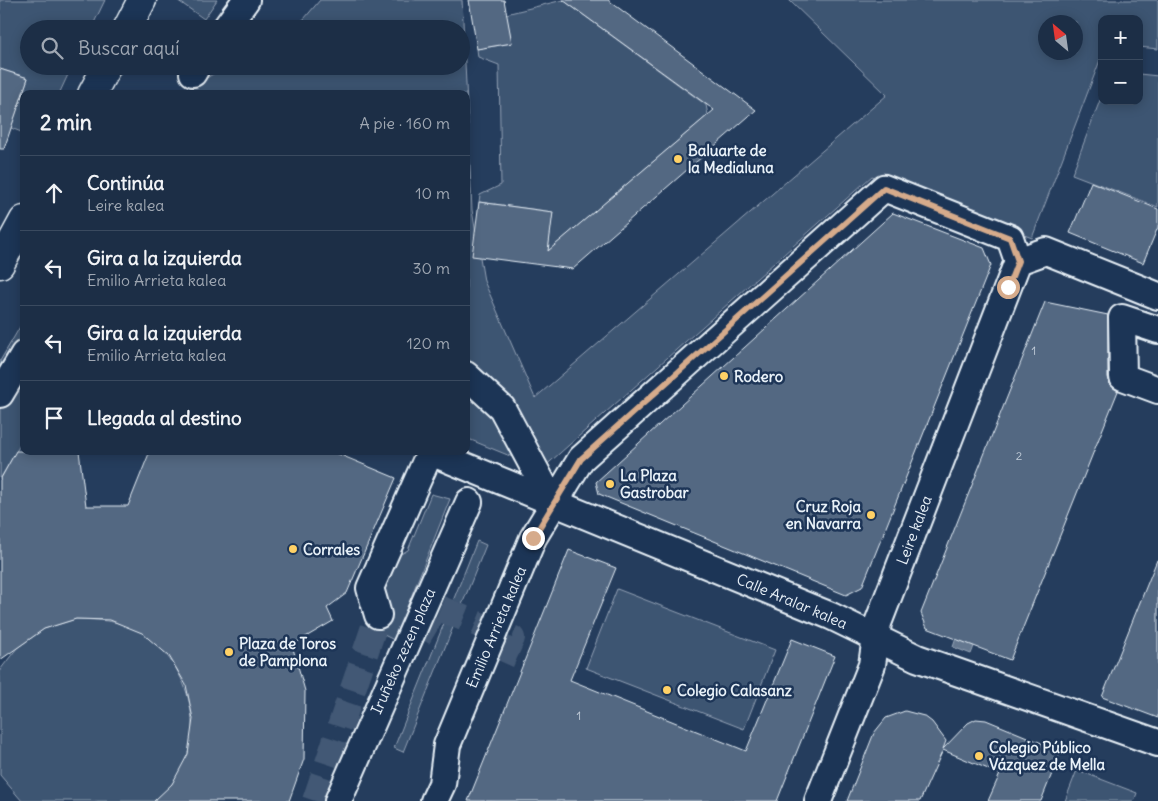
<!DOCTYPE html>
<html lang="es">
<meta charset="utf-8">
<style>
body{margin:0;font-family:Delius,sans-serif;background:#293a51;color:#f1f3f6}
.controls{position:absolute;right:15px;top:15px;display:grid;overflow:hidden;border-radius:10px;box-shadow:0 2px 12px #0003}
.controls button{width:45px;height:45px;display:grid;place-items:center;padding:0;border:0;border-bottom:1px solid #3a4a5f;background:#1c2e46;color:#f1f3f6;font:25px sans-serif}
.compass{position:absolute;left:1038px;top:15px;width:45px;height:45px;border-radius:50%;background:#1c2e46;box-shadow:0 2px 12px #0003;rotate:331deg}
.stop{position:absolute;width:15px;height:15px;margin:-11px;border:4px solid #d6ab8b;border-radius:50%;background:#fff}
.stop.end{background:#d6ab8b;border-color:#fff;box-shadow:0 1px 5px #0008}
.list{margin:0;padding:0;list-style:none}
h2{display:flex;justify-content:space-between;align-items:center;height:65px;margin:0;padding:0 20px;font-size:21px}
h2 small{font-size:16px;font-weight:400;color:#a0a8b3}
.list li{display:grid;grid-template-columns:32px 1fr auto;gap:15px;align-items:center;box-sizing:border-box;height:75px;padding:0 20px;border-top:1px solid #3a4a5f}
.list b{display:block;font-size:19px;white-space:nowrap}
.list p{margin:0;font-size:16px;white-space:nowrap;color:#a0a8b3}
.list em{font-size:16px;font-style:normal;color:#a0a8b3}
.icon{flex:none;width:28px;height:28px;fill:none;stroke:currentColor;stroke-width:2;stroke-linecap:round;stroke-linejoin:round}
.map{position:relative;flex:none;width:1158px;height:801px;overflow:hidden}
.search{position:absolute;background:#1c2e46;box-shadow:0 2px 12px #0003;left:20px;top:20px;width:450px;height:55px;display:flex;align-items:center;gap:12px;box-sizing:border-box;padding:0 18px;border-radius:28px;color:#a0a8b3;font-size:19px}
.panel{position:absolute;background:#1c2e46;box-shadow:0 2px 12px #0003;left:20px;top:90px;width:450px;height:365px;border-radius:10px}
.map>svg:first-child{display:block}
</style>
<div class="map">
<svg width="1158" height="801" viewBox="0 0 1158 801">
<rect width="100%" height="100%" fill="#253d5d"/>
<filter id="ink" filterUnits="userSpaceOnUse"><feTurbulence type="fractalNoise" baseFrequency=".02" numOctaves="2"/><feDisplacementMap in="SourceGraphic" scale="10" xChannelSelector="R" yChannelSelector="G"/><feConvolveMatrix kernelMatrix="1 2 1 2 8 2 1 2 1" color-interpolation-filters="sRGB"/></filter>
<g filter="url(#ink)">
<path fill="#3e5472" stroke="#93a2b5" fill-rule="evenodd" d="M 0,0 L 105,0 L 91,29 L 29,29 L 29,66 L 72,66 L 59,94 L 24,94 L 24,133 L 11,128 L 28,78 L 0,69 Z
M 177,0 L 217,0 L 204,19 Z
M 320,0 L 462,0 L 472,210 L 484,281 L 535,398 L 887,95 L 789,0 L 1158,0 L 1158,49 L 1139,47 L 1139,19 L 1102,19 L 1102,55 L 1032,238 L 872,176 L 542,469 L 466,438 L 466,94 L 181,94 L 226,66 L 461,66 L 461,29 L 287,29 L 304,19 ZM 1046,22 L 1076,22 L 1076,52 L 1046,52 Z
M 563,0 L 706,105 L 708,115 L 548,251 L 552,212 L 479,202 L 480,195 L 501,185 L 499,65 L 478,57 L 477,49 L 512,43 L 506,14 Z
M 1139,74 L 1158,76 L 1158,207 L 1072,174 L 1102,95 L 1102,101 L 1139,101 Z
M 24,320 L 24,438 L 0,479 L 0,361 Z
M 431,494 L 450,499 L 394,640 L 376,631 L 389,608 L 383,592 L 399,555 L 408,550 Z
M 477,541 L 486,545 L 403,752 L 394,748 Z
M 617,589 L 775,650 L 744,729 L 586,668 Z
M 76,619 C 99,620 123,620 143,633 C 191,666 210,738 171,785 C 166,791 160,796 154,801 L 22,801 L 0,775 L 0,670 L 17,648 L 44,629 Z
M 1077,770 L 1137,793 L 1134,801 L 1065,801 Z"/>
<path fill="#657890" stroke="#99a8ba" d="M 960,626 L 980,631 L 971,654 L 953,647 Z"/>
<path fill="#536782" stroke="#e8f1f8" d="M 469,0 L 504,0 L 512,43 L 477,49 Z
M 563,0 L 608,0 L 756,110 L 573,269 L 472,256 L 479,202 L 553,212 L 548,251 L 714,110 Z
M 0,69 L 28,78 L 4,149 L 0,149 Z
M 1091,182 L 1158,209 L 1158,227 L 1143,263 L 1070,233 Z
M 893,213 L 984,248 L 991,265 L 862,587 L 846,595 L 599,494 L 596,482 Z
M 1045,302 L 1108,315 L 1108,377 L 1110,385 L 1118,391 L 1010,660 L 927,628 L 921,613 Z
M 16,451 L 79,451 L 86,506 L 128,506 L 150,451 L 331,451 L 396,478 L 347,593 L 327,608 L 333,621 L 292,645 L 305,691 L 304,759 L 289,801 L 154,801 L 172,784 L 188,754 L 193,719 L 186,685 L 169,656 L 142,633 L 110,620 L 76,619 L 44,629 L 0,660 L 0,480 Z
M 569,550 L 616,568 L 570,680 L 746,751 L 792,639 L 835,656 L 777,801 L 468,801 Z
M 1157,560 L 1158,560 L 1158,718 L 1102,697 Z
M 905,711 L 924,716 L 932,722 L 946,741 L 943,749 L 968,723 L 976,719 L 986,720 L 1061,751 L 1041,801 L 988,801 L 1000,774 L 943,750 L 920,801 L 847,801 L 874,733 L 886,718 Z"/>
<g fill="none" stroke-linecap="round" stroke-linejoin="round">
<path stroke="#425874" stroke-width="26" stroke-dasharray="26 13" stroke-linecap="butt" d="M 418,637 L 436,607 L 512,638 L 501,662
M 315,801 L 378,615"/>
<defs>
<path id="minor" d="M 225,29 L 246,0
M 193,73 L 197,66
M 1018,261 L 1046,251 L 1158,296
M 1158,330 L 1122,318 L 1123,377 L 1158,390
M 466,375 L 502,408 L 553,503
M 0,394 L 24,354
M 428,451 L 831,616 L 917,658 L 1158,743
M 378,615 L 370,588 L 430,452
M 338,801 L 469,502
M 434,801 L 442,784 L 447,745 L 533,538 L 581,459 L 884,188 L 1010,238 L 1018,261
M 818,801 L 872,665 L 878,623 L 1018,261"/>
<path id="major" d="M 127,29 L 142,0
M 92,94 L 107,66
M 0,264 L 24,220"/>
</defs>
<use href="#minor" stroke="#e8f1f8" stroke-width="30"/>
<use href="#major" stroke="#e8f1f8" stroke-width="31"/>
<use href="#minor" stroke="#1d3557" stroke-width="26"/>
<use href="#major" stroke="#1d3557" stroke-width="28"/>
</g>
</g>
<g fill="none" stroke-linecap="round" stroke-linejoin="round" filter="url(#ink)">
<path stroke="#d6ab8b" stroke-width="6" d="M 533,538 L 581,459 L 884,188 L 1010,238 L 1018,261 L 1008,287"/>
</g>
<g fill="#ffd166" stroke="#1d3557" stroke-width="2">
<circle cx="678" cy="159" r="5"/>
<circle cx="724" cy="376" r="5"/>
<circle cx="610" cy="484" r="5"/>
<circle cx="871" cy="515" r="5"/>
<circle cx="293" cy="549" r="5"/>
<circle cx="229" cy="652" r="5"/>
<circle cx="667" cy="690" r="5"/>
<circle cx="979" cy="756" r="5"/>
</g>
<g text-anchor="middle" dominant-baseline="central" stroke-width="5" stroke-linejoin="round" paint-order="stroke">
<g font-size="12" fill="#c3ceda">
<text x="1034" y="350">1</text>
<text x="1019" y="455">2</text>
<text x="579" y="715">1</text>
</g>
<g font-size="15" font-weight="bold" fill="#e8f1f8" stroke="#1d3557" text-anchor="start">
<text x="688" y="150">Baluarte de<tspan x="688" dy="17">la Medialuna</tspan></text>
<text x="734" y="376">Rodero</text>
<text x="620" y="475">La Plaza<tspan x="620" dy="17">Gastrobar</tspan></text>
<text x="861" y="506" text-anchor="end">Cruz Roja<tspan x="861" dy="17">en Navarra</tspan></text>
<text x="303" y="549">Corrales</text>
<text x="239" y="643">Plaza de Toros<tspan x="239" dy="17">de Pamplona</tspan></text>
<text x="677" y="690">Colegio Calasanz</text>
<text x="989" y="747">Colegio Público<tspan x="989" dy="17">Vázquez de Mella</tspan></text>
</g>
<g font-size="15" fill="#e8f1f8" stroke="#1d3557">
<text transform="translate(914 530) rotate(-69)">Leire kalea</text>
<text transform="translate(792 601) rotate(23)">Calle Aralar kalea</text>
<text transform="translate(496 627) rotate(-67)">Emilio Arrieta kalea</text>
<text transform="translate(403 651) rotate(-66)">Iruñeko zezen plaza</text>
</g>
</g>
</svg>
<div class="controls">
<button>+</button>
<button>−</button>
</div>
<svg class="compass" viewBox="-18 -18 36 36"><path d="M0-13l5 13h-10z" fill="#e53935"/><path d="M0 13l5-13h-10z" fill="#a0a8b3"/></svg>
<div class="stop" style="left:1008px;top:287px"></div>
<div class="stop end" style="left:533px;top:538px"></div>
<div class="search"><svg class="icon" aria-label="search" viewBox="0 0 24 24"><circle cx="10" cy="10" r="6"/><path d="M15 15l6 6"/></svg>Buscar aquí</div>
<section class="panel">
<h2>2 min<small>A pie · 160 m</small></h2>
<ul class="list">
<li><svg class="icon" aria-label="ahead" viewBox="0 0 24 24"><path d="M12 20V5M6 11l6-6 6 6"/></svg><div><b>Continúa</b><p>Leire kalea</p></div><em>10 m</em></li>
<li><svg class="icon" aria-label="left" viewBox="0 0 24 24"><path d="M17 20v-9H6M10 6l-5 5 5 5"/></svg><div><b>Gira a la izquierda</b><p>Emilio Arrieta kalea</p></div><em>30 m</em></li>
<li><svg class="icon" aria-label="left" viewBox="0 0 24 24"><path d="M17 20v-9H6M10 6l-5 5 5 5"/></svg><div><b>Gira a la izquierda</b><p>Emilio Arrieta kalea</p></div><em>120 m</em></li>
<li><svg class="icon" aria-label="arrive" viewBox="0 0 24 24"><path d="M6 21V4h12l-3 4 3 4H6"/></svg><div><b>Llegada al destino</b></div></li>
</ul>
</section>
</div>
